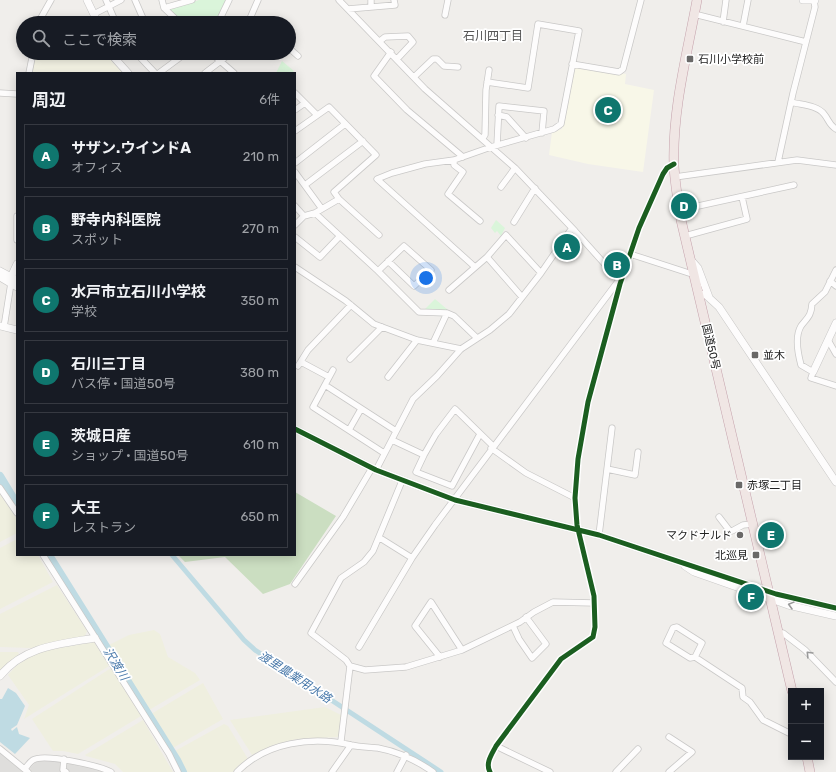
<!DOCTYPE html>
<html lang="ja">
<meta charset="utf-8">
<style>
body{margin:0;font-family:Rubik,"Noto Sans JP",sans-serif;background:#242831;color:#f1f3f6}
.controls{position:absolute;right:12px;bottom:12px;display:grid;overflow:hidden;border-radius:0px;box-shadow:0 2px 10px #0003}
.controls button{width:36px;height:36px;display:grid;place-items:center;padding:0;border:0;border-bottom:1px solid #363941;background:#171b24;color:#f1f3f6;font:20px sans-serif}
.you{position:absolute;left:426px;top:278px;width:14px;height:14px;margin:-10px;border:3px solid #fff;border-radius:50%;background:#1a73e8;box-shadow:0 0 0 6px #1a73e833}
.badge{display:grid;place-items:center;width:26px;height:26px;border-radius:50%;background:#0f766e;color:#fff;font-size:13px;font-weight:700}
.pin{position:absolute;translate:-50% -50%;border:2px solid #fff;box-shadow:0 1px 4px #0006}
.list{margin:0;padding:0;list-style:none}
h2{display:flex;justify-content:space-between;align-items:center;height:52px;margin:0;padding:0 16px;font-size:17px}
h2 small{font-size:13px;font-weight:400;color:#9ea1a6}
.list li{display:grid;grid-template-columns:26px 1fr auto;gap:12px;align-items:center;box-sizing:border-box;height:64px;margin:0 8px 8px;padding:0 8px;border:1px solid #363941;border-radius:0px}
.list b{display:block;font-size:15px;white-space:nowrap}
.list p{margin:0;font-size:13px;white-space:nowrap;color:#9ea1a6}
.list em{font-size:13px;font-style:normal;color:#9ea1a6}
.icon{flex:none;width:22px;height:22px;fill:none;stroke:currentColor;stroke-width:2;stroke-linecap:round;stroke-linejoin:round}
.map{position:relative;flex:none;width:836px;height:772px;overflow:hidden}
.search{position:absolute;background:#171b24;box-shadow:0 2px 10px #0003;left:16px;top:16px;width:280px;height:44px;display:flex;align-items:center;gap:10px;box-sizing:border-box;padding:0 14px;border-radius:22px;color:#9ea1a6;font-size:15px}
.panel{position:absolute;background:#171b24;box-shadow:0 2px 10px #0003;left:16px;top:72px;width:280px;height:484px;border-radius:0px}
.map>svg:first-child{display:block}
</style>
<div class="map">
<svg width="836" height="772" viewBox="0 0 836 772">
<rect width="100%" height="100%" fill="#f0eeeb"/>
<path fill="#dfdedc" d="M 0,752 L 25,772 L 0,772 Z
M 37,761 L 61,761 L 63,772 L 32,772 L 30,768 Z
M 68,762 L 99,770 L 104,772 L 70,772 L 66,767 Z"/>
<path fill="#f8f7e8" d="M 35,53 L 106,53 L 113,63 L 123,73 L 31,73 Z
M 573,67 L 626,74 L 625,84 L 654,90 L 643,172 L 588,164 L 549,155 L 552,132 L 562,129 Z"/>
<path fill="#efefdf" d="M 0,494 L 17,519 L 17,533 L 0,542 Z
M 17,539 L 17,555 L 38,555 L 53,582 L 0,609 L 0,548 Z
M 57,585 L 87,631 L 85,636 L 31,648 L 0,647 L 0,614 Z
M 154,630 L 160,634 L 168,657 L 195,673 L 200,680 L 149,710 L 109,645 L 129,635 Z
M 94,642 L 109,666 L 24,719 L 29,705 L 8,675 L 16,666 L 33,655 L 43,651 Z
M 0,652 L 18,652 L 19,654 L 0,671 Z
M 111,668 L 141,716 L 78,754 L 63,751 L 53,751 L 32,719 Z
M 203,683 L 223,719 L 173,748 L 151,714 Z
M 325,707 L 343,716 L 339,737 L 297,739 L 273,745 L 252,755 L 230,720 Z
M 143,720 L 173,772 L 123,772 L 115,764 L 86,756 L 85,755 Z
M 224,724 L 228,726 L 248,759 L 238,766 L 233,772 L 186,772 L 175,751 Z"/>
<path fill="#cbdec1" d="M 295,492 L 336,516 L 290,584 L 263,594 L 225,557 L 185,562 L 178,555 L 295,555 Z"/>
<path fill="#daf5da" d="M 199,0 L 226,0 L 215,23 L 183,23 L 169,9 Z
M 282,61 L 294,71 L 292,73 L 276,73 Z
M 496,220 L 505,228 L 501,236 L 497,231 L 495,233 L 491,228 Z
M 435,299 L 448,310 L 424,310 Z"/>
<path fill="#bfdbe3" d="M 8,688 L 16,693 L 25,706 L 17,725 L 11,729 L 12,731 L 17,727 L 19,734 L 30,738 L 15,754 L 0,742 L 0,699 L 2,699 Z"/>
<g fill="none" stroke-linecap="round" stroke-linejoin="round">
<path stroke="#bfdbe3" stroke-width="5" d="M 172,555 L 244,640 L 255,650 L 441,772"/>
<path stroke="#bfdbe3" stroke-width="8" d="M 0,476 L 17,504
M 49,555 L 177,760 L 183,772"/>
<defs>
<path id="minor" d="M 106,0 L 116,23
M 135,0 L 145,23
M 162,0 L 164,8 L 180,23
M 339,0 L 425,89 L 515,168 L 575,231 L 619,280 L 621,280
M 371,0 L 371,7
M 164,8 L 192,0
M 348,9 L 395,5 L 394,0
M 94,14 L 121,0
M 694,14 L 806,42
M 445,15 L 448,0
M 723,22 L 726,0
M 38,23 L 51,0
M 218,23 L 229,0
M 248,23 L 258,0
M 743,26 L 748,0
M 380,41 L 385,37 L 408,36 L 413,42 L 397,59
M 289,48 L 298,56
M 391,52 L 374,76 L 407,110 L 463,157
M 136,53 L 155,73
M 172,53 L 178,59
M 211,53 L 234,73
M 572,64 L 619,72 L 623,69 L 641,0
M 29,73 L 33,53
M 159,73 L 186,53
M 205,73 L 231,53
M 414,77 L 433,59 L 437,59 L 444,66 L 458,67
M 0,93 L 17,94
M 295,93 L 316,114
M 791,102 C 801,105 817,105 824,114 C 829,120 829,125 836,129
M 295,110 L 305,103
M 498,115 L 507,117 L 526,138
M 295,131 L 329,107 L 376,155 L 334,192 L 339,199 L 379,235
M 482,139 L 485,135 L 486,90 L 489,70
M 497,145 L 499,106 L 544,111 L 542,133
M 454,160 L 454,165 L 463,172 L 448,194 L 480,221
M 778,162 L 793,93 L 815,7 L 814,0
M 295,163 L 345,124
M 295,172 L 322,209
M 675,177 L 797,160 L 836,165
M 305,185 L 363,141
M 501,187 L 515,168
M 295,206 L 304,216
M 680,210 L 794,185
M 315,213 L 378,271 L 419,312 L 447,313 L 454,316 L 477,338
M 17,216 L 17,240
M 514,222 L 535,188
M 295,225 L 304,216 L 315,213 L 339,199
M 685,236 L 747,219 L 742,197
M 295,237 L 320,257 L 340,236
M 630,254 L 695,275
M 487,257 L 522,297
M 295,267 L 346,301 L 374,324 L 417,340 L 461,349
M 475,267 L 377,179 L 392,173 L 425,164 L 454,160 L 491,147 L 554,129 L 561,124 L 579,31 L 538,24 L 528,88 L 487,82
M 836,270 L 825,292 L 812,304 C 811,316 808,317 801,326 C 795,336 798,354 801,365 L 813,372 L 811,378 L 836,386
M 378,271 L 404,246 L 431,270 L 414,286 L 388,261
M 830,281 L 836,286
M 449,290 L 487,257 L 506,235 L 541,273
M 4,327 L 11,283
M 828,340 L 836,354
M 433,343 L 447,313
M 350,359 L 382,327
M 301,362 L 329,377
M 298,366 L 308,350 L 351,305
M 333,370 L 313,407 L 384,453
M 388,377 L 417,340
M 325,385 L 396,431
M 349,430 L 361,409
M 392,440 L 424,455 L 436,434 L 455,409 L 493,446
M 491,448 L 526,473 L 575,498
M 424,455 L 416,472 L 452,486 L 480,434
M 607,469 L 635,475 L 638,452
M 376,470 L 413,399 L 437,376 L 461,349 L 490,330 L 509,314 L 541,273 L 572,228
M 0,488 L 17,513
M 719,517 L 729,530 L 732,531 L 743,525 L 753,524
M 599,535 L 612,428
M 380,538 L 412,558
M 43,555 L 169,754 L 178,772
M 295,584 L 343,517 L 372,468
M 513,626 L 519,639 L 532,658 L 546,644 L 526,617
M 677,627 L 702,643 L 695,657 L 690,658 L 666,643 L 673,628 Z
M 778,634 L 783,633 L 805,650 L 836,682
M 359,647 L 412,558 L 435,525 L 619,280
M 440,657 L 415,626 L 431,602 L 462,650
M 695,657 L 742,688 L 743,697 L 750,702 L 763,720 L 791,734
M 350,666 L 365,670 L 406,667 L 462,650 L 520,622 L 534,612 L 553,602 L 594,603
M 341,741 L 350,666 L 346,660 L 311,633 L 341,578 L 364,562 L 373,551 L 402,481
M 496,746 L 550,772
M 0,749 L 28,772
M 64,759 L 63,770 L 66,772
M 25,769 C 27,766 30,762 33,760 C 44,753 100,766 111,772
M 237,772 C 266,742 312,736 351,745 C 359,747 369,747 378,748 C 399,752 416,760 433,772
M 332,772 L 351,745
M 397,772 L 406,755
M 490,772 C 485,763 492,754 496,746 L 561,659 L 593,637 L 595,627 L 594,596 L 577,525 L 575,498 L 578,459 L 588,402 L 620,284 L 639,228 L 663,174 L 667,168 L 674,164
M 616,772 L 638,749
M 669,772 L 692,752 L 669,737"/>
<path id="tertiary" d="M 87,0 L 98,23
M 803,0 L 815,0
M 110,53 L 128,73
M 691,260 L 698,268 L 709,297
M 0,271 L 17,280
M 0,277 L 17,287
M 11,277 L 17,264
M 699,294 L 706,295 L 719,307 L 836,482
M 0,326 L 17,330
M 813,372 L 836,323
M 295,429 L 376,470 L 455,500 L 599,535 L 776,594 L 836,608
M 685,566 L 694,572 L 788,605 L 836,616
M 0,676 C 24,646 60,644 95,638"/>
<path id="trunk" d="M 697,0 C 687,55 672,110 674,166 C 675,184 678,202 681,220 L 792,691
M 807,757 L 810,772"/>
</defs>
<use href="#minor" stroke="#c9c8c7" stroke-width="7"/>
<use href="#tertiary" stroke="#c9c8c7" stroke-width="8"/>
<use href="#trunk" stroke="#c5a2ac" stroke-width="10"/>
<use href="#minor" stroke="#fdfcfc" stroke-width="5.5"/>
<use href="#tertiary" stroke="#fdfcfc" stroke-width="7"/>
<use href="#trunk" stroke="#f0e6e4" stroke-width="9"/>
<defs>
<path id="cycleway" d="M 295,429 L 376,470 L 455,500 L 599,535 L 776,594 L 836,608
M 490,772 C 485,763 492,754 496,746 L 561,659 L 593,637 L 595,627 L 594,596 L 577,525 L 575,498 L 578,459 L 588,402 L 620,284 L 639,228 L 663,174 L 667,168 L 674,164"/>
</defs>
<use href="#cycleway" stroke="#fff" stroke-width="8"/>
<use href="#cycleway" stroke="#1b5e20" stroke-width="5"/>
</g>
<defs><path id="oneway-chevron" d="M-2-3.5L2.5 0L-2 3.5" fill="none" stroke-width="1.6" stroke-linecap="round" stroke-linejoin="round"/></defs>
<g stroke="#9a9a9a">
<use href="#oneway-chevron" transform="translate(791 605) rotate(-165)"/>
<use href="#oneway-chevron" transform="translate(809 654) rotate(-134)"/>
</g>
<g fill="#6a6968" stroke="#fff" stroke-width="1.5">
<rect x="686" y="55" width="8" height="8" rx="2"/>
<rect x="751" y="351" width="8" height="8" rx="2"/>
<rect x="735" y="481" width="8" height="8" rx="2"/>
<circle cx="740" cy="535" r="4"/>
<rect x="752" y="551" width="8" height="8" rx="2"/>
</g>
<g text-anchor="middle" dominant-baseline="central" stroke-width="3.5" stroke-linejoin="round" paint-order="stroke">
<g font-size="11" fill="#222" stroke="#fff" text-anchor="start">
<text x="698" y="59">石川小学校前</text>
<text x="763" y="355">並木</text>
<text x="747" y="485">赤塚二丁目</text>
<text x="732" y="535" text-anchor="end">マクドナルド</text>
<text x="748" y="555" text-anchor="end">北巡見</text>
</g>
<g font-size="11" fill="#222" stroke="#fff">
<text transform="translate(711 347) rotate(77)">国道50号</text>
</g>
<g font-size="12" fill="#555" stroke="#fff">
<text x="493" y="36">石川四丁目</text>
</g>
<g font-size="12" font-style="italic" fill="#4a7aab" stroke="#fff">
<text transform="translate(116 664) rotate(58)">沢渡川</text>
<text transform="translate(295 677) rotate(33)">渡里農業用水路</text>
</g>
</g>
</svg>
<div class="controls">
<button>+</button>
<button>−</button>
</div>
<div class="you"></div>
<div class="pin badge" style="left:567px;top:247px">A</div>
<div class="pin badge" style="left:617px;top:265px">B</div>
<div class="pin badge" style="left:608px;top:110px">C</div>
<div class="pin badge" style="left:684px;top:206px">D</div>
<div class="pin badge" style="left:771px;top:535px">E</div>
<div class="pin badge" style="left:751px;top:597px">F</div>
<div class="search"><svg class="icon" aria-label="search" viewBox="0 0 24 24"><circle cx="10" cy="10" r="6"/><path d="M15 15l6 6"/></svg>ここで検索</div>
<section class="panel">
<h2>周辺<small>6件</small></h2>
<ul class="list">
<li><span class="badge">A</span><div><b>サザン.ウインドA</b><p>オフィス</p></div><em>210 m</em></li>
<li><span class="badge">B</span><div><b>野寺内科医院</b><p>スポット</p></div><em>270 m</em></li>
<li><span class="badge">C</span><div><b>水戸市立石川小学校</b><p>学校</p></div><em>350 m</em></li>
<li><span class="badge">D</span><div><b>石川三丁目</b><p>バス停 · 国道50号</p></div><em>380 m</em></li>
<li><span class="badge">E</span><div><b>茨城日産</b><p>ショップ · 国道50号</p></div><em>610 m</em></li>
<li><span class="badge">F</span><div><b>大王</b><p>レストラン</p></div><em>650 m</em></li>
</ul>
</section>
</div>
